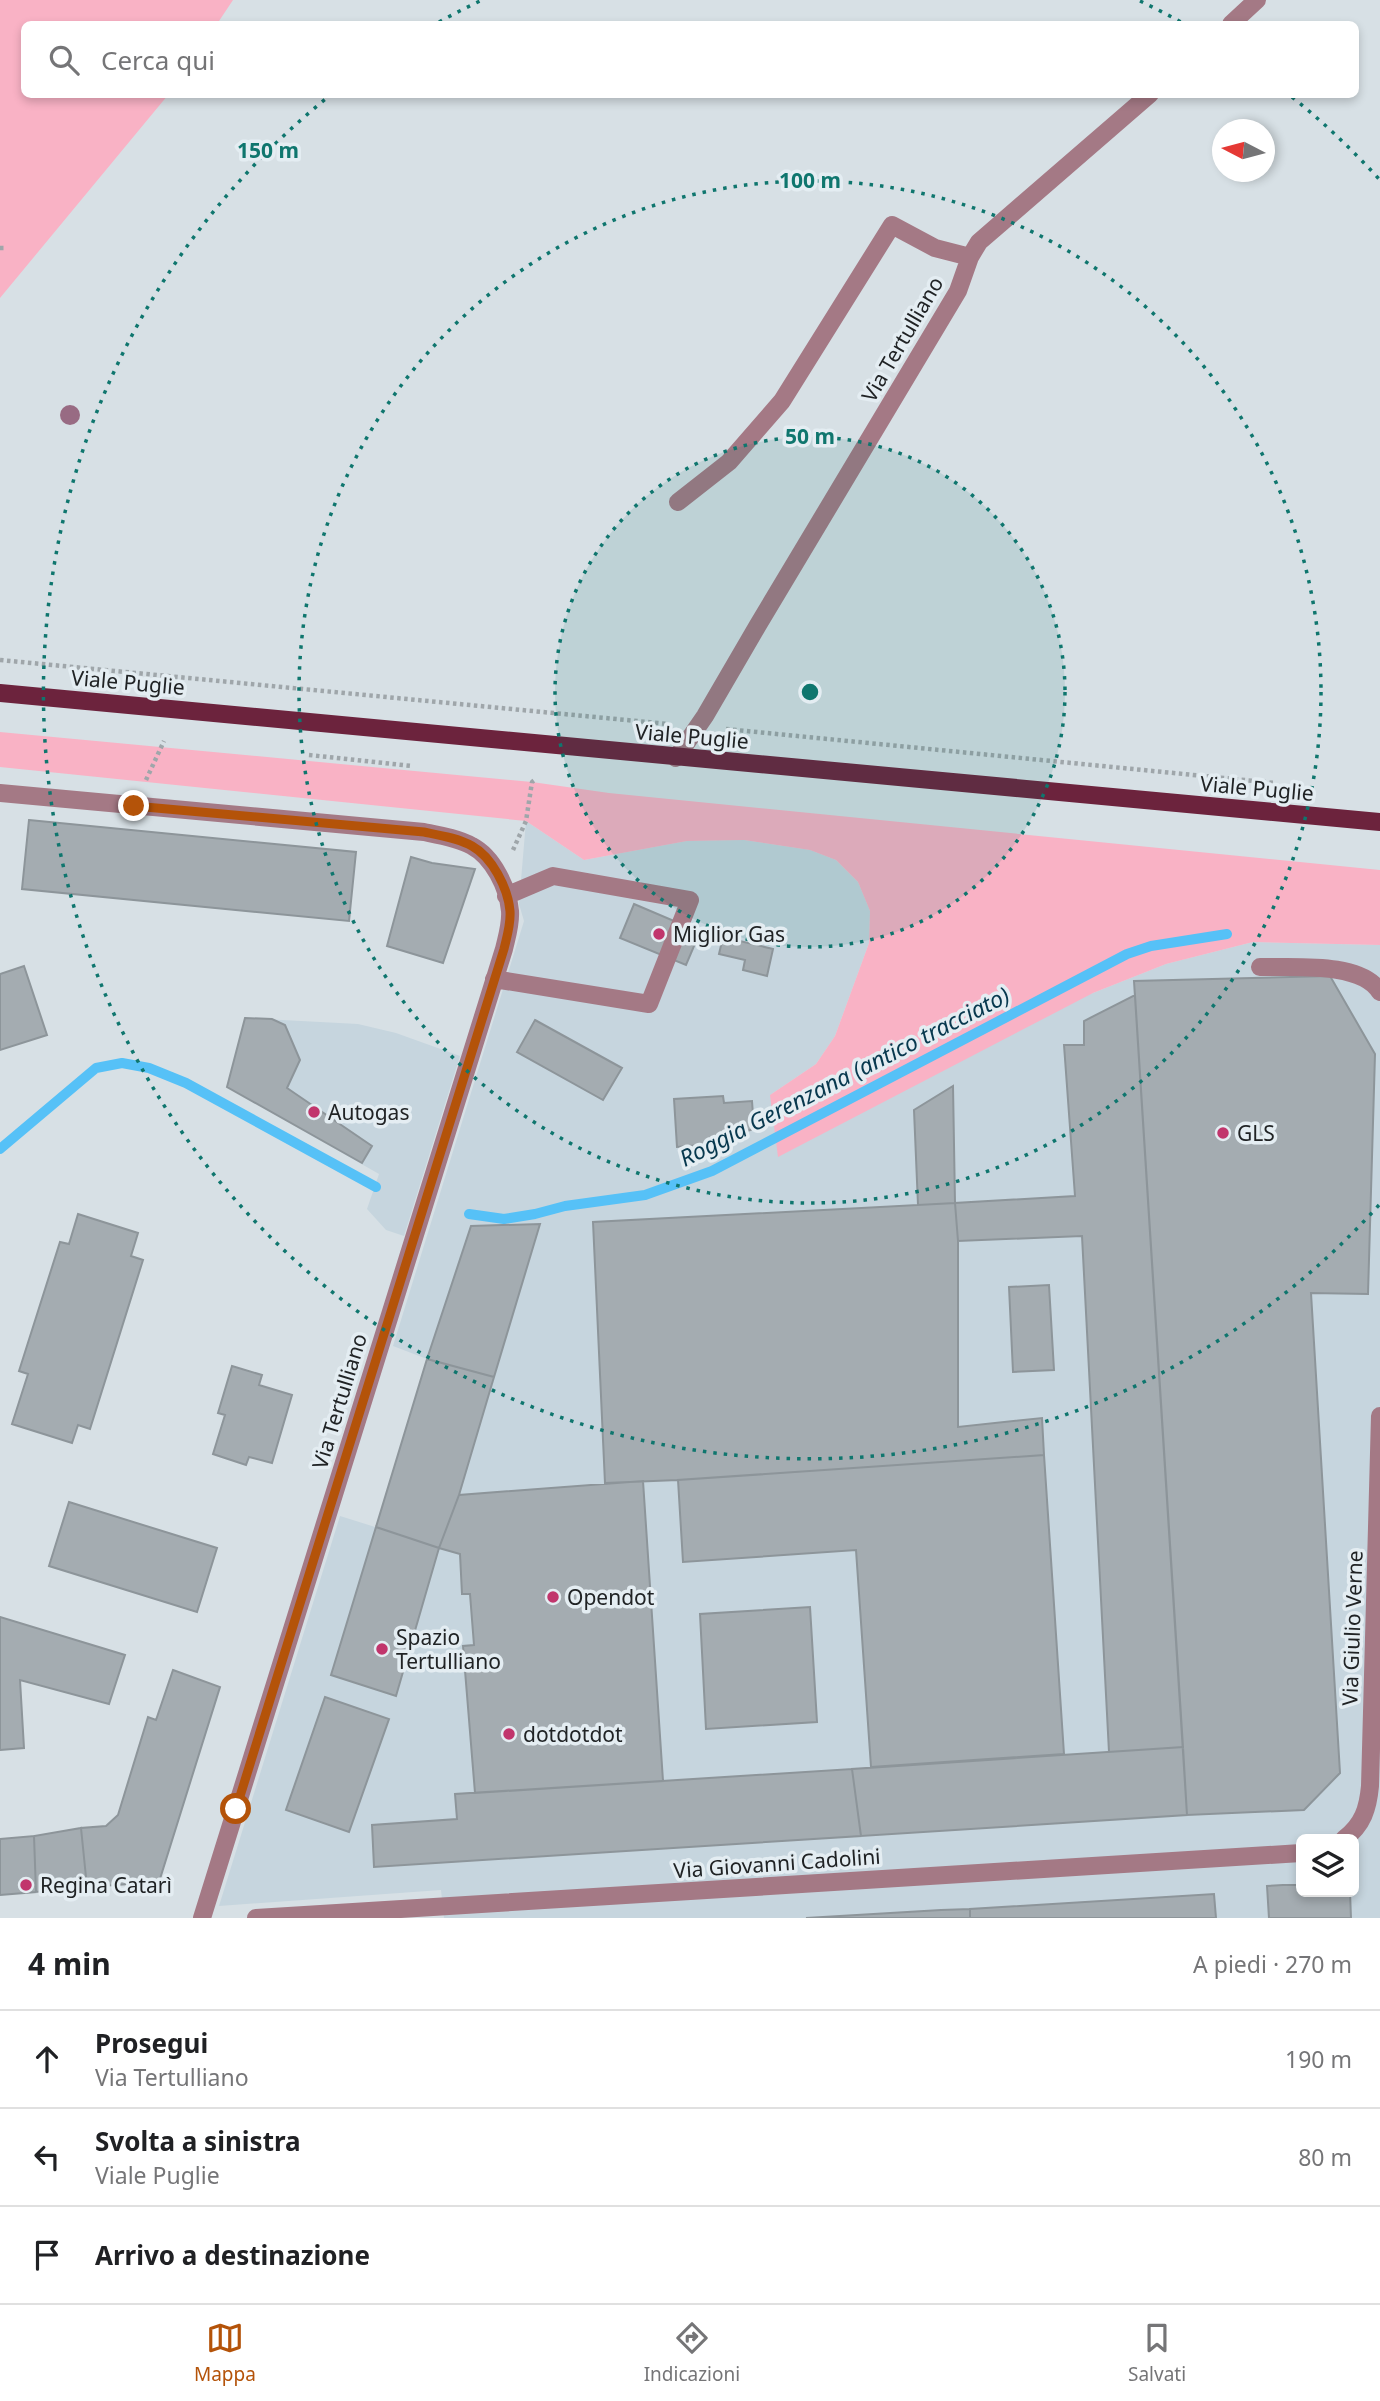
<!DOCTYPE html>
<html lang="it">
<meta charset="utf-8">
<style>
body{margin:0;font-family:"Noto Sans",sans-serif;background:#f6f6f6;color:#202124}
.controls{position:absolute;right:21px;bottom:21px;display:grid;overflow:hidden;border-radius:10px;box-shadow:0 4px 10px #0003}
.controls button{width:63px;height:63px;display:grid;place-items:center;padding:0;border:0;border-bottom:2px solid #e0e0e0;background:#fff;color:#202124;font:35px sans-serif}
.compass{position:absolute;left:1212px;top:119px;width:63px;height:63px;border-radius:50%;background:#fff;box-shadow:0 4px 10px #0003;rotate:276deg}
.stop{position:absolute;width:21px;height:21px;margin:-16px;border:5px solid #b45309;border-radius:50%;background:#fff}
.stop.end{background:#b45309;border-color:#fff;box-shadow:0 2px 7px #0008}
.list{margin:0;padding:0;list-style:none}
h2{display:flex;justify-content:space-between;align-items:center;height:91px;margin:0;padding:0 28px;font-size:30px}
h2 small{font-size:23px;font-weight:400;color:#757577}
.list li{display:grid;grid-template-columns:46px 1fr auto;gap:21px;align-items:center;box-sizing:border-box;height:98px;padding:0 28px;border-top:2px solid #e0e0e0}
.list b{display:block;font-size:26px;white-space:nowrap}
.list p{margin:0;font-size:23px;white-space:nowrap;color:#757577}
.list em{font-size:23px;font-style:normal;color:#757577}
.icon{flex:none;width:38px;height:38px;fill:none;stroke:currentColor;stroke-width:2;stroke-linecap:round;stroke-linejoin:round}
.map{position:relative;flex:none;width:1380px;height:1918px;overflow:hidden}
.search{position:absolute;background:#fff;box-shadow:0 4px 10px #0003;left:21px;right:21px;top:21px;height:77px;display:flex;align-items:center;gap:18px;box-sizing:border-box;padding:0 24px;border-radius:10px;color:#757577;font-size:26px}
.sheet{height:385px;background:#fff}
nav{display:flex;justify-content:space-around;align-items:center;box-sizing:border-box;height:98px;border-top:2px solid #e0e0e0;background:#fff;font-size:19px;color:#757577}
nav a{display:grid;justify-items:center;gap:4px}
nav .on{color:#b45309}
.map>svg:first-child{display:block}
</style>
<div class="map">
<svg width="1380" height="1918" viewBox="0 0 1380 1918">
<rect width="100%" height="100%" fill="#d7e0e5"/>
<path fill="#c6d5de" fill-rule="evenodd" d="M 526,821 L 584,860 L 687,841 L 744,840 L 810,850 L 836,860 L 858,882 L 870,911 L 869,943 L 835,1036 L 816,1064 L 770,1095 L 1093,993 L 1166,964 L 1253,942 L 1380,945 L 1380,1918 L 444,1918 L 441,1890 L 219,1906 L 340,1516 L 439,1547 L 427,1359 L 393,1346 L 524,921 L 519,904 ZM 1301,1839 L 1354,1839 L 1354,1892 L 1301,1892 Z
M 245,1018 L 358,1024 L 396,1033 L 460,1056 L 404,1236 L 386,1230 L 367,1209 L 379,1174 L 227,1087 Z"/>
<path fill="#f9b2c5" d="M 0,0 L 233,0 L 217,24 L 24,24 L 24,94 L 168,95 L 0,298 Z
M 0,732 L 532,782 L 609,793 L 1380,870 L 1380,945 L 1253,942 L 1166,964 L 1093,993 L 778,1157 L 770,1095 L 816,1064 L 835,1036 L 869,943 L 870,911 L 858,882 L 836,860 L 810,850 L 744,840 L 687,841 L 584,860 L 526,821 L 0,767 Z"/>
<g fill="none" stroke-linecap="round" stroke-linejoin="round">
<path stroke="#56c1f7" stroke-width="10" d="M 0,1149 L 96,1068 L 122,1063 L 149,1068 L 186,1083 L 376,1187
M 469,1214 L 504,1219 L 535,1214 L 565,1206 L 645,1195 L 712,1171 L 1127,954 L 1151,946 L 1227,934"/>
</g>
<path fill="#a4acb1" stroke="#8d959a" stroke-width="2" d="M 29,820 L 356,852 L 349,921 L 22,889 Z
M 411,857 L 432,863 L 475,869 L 443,963 L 387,946 Z
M 634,904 L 700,932 L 686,965 L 620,938 Z
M 723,937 L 773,949 L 767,976 L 743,970 L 745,960 L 719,954 Z
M 24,966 L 47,1035 L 0,1050 L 0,974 Z
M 1330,976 L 1375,1054 L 1368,1294 L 1311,1293 L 1340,1773 L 1304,1810 L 1187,1815 L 1134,981 Z
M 1135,995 L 1183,1747 L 1109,1752 L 1082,1236 L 958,1241 L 955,1203 L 1075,1196 L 1064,1045 L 1084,1045 L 1084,1021 Z
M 245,1018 L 272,1019 L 285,1025 L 300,1060 L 287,1088 L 372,1146 L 362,1163 L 227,1087 Z
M 535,1020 L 622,1068 L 603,1100 L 517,1052 Z
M 953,1086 L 955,1203 L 918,1205 L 914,1110 Z
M 723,1096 L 724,1103 L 752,1101 L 754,1129 L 726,1137 L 726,1143 L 677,1147 L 674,1099 Z
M 955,1203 L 958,1241 L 958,1427 L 1042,1418 L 1044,1455 L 678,1480 L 605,1483 L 593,1222 Z
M 78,1214 L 138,1233 L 131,1256 L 143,1260 L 90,1429 L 78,1425 L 72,1443 L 12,1424 L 28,1374 L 19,1371 L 60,1242 L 69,1244 Z
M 540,1224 L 494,1377 L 427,1359 L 471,1226 Z
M 1049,1285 L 1054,1370 L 1013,1372 L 1009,1287 Z
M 427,1359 L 494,1377 L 459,1495 L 439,1548 L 376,1527 Z
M 232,1366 L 262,1375 L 259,1385 L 292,1395 L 272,1463 L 249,1457 L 246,1465 L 213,1454 L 225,1415 L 218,1413 Z
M 1044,1455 L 1064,1754 L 871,1767 L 856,1550 L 683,1562 L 678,1480 Z
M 643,1481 L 663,1781 L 475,1793 L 463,1646 L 474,1645 L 470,1594 L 462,1594 L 460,1554 L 439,1548 L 459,1495 Z
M 69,1502 L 217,1548 L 197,1612 L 49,1566 Z
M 376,1527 L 439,1548 L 396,1696 L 331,1675 Z
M 810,1607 L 817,1722 L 706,1729 L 700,1614 Z
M 0,1617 L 125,1655 L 109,1704 L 20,1680 L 24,1748 L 0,1750 Z
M 173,1670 L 220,1687 L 159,1882 L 87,1887 L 81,1828 L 106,1826 L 118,1815 L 148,1717 L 156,1720 Z
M 325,1697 L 389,1719 L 349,1832 L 286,1810 Z
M 1183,1747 L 1187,1815 L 861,1836 L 852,1769 Z
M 852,1769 L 861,1836 L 374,1867 L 372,1825 L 457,1819 L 455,1794 Z
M 81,1828 L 87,1887 L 36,1892 L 34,1836 Z
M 34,1836 L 36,1892 L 0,1895 L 0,1839 Z
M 1283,1885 L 1301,1885 L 1301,1892 L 1350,1892 L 1351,1918 L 1269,1918 L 1267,1886 Z
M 1214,1894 L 1216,1918 L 970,1918 L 970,1909 Z
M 970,1909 L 970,1918 L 806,1918 L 941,1910 Z"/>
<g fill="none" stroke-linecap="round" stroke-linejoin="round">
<path stroke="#9fa6aa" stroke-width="4.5" stroke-dasharray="3.5 3.5" stroke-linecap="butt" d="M 0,248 L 4,248
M 0,660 L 668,724
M 726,729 L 1275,783
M 309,755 L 412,766
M 146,780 L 164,741
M 513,850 L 526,821 L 532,782 L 536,779"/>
<path stroke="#a47985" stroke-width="18" d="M 1231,24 L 1257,0
M 678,502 L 729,462 L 782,401 L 892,225 L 935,248 L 970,257
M 676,758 L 705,716 L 758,625 L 958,291 L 970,257 L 979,242 L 1150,94
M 0,793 L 424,832 C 439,835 458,838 472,846 C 493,857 508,888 510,911 C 511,924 507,936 504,949 L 202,1918
M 1260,967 C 1292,968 1361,961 1380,992
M 494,979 L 649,1004 L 690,900 L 553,876 L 506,896
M 1344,1839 C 1363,1825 1368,1808 1370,1786 L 1380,1416
M 256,1918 L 1301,1853"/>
<path stroke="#6c233d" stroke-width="18" d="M 0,693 L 1380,822"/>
</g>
<circle fill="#986b83" cx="70" cy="415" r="10"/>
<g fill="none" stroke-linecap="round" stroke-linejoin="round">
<path stroke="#b45309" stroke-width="9" d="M 134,806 L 424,832 C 439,835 458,838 472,846 C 492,857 508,888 510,911 C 511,924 507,936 504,949 L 236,1809"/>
</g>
<circle cx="810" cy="692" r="255" fill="#0f766e" fill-opacity=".12"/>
<g fill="none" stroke="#0f766e" stroke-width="3.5" stroke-dasharray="3.5 7">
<circle cx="810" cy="692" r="255"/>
<circle cx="810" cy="692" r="511"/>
<path d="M1379 1205A766 766 0 1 1 328 97M439 22A766 766 0 0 1 480 1M1140 1A766 766 0 0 1 1181 22M1292 97A766 766 0 0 1 1379 179"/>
</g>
<g fill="#c1356c" stroke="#e4edf2" stroke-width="2.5">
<circle cx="659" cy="934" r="7"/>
<circle cx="314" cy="1112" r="7"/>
<circle cx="1223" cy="1133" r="7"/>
<circle cx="553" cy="1597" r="7"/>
<circle cx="382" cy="1649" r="7"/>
<circle cx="509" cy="1734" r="7"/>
<circle cx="26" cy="1885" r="7"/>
</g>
<g text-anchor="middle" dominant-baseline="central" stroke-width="7" stroke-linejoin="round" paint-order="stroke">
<g font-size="21" fill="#202325" stroke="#e4edf2">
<text transform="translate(902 339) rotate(-60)">Via Tertulliano</text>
<text transform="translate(128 682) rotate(5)">Viale Puglie</text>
<text transform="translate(692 736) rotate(5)">Viale Puglie</text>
<text transform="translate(1257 788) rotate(5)">Viale Puglie</text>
<text transform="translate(339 1401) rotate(-73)">Via Tertulliano</text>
<text transform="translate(1352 1628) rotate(-88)">Via Giulio Verne</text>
<text transform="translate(777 1863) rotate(-4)">Via Giovanni Cadolini</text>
</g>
<g font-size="21" fill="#202325" stroke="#e4edf2" text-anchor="start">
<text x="673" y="934">Miglior Gas</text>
<text x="328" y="1112">Autogas</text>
<text x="1237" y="1133">GLS</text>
<text x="567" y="1597">Opendot</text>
<text x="396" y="1637">Spazio<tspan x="396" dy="24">Tertulliano</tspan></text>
<text x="523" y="1734">dotdotdot</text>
<text x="40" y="1885">Regina Catarì</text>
</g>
<g font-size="23" font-style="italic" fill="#07384e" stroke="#e4edf2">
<text transform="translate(844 1076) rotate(-27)">Roggia Gerenzana (antico tracciato)</text>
</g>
</g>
<circle cx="810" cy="692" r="10" fill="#0f766e" stroke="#e4edf2" stroke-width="3.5"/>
<g font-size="21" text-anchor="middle" font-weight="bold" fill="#0f766e" stroke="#e4edf2" stroke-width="7" stroke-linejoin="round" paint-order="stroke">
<text x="268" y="158">150 m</text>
<text x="810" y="188">100 m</text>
<text x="810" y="444">50 m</text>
</g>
</svg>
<div class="controls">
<button><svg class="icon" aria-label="layers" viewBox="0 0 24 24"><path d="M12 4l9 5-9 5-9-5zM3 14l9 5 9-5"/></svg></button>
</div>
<svg class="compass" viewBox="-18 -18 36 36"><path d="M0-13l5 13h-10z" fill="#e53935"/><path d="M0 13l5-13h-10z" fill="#757577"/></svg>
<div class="stop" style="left:236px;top:1809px"></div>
<div class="stop end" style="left:134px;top:806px"></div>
<div class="search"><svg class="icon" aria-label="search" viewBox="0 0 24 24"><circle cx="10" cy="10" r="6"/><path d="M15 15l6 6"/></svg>Cerca qui</div>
</div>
<section class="sheet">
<h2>4 min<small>A piedi · 270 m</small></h2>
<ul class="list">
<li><svg class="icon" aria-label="ahead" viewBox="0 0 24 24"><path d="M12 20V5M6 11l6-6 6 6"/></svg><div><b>Prosegui</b><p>Via Tertulliano</p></div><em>190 m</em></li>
<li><svg class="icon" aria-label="left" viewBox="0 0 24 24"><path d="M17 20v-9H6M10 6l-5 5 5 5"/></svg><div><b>Svolta a sinistra</b><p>Viale Puglie</p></div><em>80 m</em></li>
<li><svg class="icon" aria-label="arrive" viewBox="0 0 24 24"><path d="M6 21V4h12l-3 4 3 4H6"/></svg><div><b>Arrivo a destinazione</b></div></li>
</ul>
</section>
<nav>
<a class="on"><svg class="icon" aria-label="map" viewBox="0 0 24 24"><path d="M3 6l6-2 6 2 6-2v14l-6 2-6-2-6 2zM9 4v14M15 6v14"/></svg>Mappa</a>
<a><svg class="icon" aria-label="directions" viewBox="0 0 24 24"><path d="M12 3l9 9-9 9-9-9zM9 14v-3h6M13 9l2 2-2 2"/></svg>Indicazioni</a>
<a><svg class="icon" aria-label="saved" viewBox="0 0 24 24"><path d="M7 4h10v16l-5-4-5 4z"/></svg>Salvati</a>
</nav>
